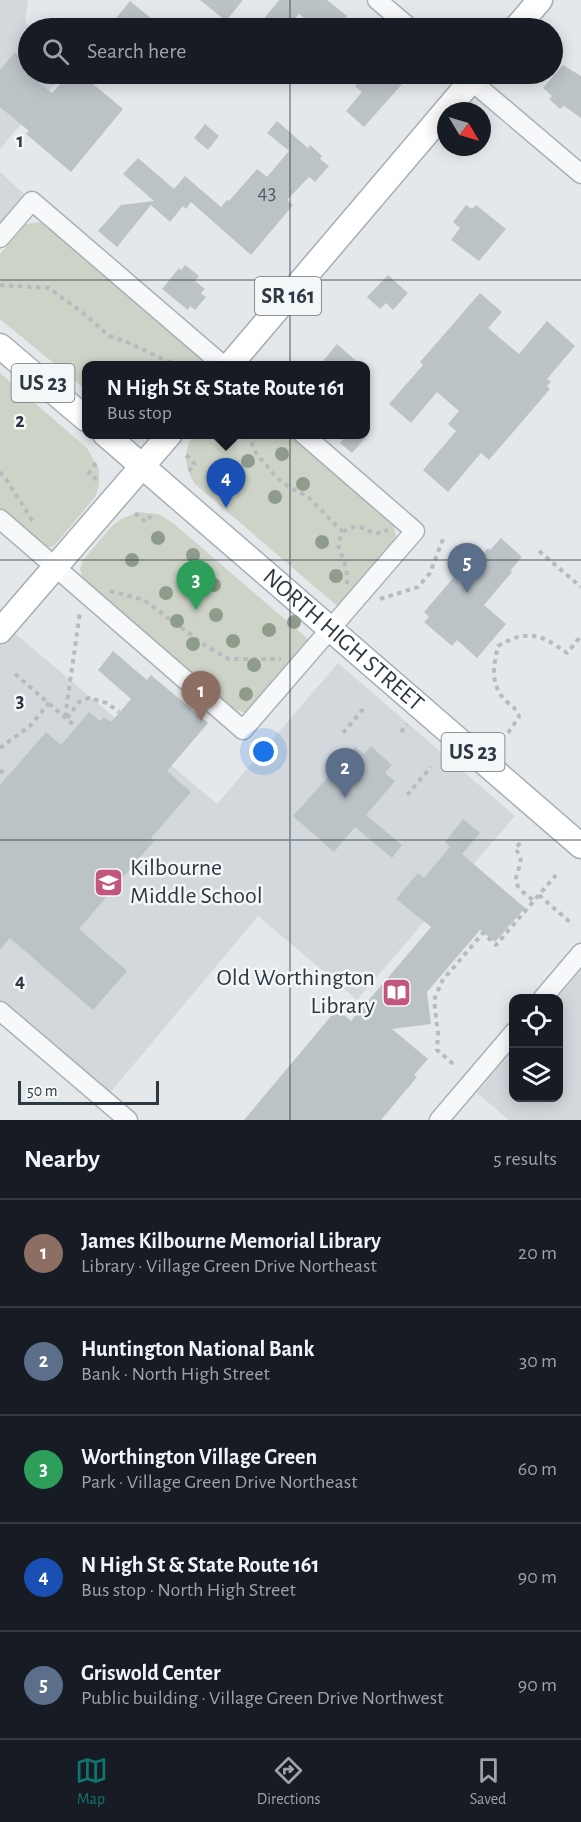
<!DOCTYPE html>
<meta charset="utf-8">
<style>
body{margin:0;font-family:"Alegreya Sans",sans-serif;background:#242831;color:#f1f3f6}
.controls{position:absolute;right:18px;bottom:18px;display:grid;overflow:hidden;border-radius:12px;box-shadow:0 3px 15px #0003}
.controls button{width:54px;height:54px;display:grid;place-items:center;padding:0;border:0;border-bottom:2px solid #363941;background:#171b24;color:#f1f3f6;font:30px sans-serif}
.compass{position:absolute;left:437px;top:102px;width:54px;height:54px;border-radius:50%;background:#171b24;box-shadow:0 3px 15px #0003;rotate:128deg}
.scale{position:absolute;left:18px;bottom:15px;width:141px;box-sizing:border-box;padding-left:6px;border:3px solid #2d3942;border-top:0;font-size:16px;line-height:21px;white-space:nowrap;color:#2d3942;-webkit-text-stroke:4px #f4f7f8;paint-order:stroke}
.you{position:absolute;left:264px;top:752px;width:21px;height:21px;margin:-15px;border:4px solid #fff;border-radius:50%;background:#1a73e8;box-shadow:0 0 0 9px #1a73e833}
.badge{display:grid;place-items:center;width:39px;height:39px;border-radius:50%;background:#0f766e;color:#fff;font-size:20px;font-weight:700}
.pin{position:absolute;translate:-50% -50px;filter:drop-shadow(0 2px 3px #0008)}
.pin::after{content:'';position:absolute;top:32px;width:21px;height:18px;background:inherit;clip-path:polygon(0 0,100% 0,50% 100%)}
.popup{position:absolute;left:82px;top:361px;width:288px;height:78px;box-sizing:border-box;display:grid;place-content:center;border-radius:12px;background:#171b24;filter:drop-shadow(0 2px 4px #0005);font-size:20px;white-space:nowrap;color:#9ea1a6}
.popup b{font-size:22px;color:#f1f3f6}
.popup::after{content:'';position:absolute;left:50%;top:100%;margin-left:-12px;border:12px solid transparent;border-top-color:#171b24}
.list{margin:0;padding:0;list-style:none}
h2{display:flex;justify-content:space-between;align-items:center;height:78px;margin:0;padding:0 24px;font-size:26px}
h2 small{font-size:20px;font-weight:400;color:#9ea1a6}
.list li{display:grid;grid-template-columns:39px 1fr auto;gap:18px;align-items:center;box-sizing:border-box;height:108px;padding:0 24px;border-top:2px solid #363941}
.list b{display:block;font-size:22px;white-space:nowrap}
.list p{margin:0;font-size:20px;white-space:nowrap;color:#9ea1a6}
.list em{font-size:20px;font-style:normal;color:#9ea1a6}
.icon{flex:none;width:33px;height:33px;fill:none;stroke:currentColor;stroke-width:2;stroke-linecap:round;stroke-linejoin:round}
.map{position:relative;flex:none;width:581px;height:1120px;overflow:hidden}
.search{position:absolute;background:#171b24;box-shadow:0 3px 15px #0003;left:18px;right:18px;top:18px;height:66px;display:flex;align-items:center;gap:15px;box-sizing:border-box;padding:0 21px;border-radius:33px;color:#9ea1a6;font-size:22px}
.sheet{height:618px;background:#171b24}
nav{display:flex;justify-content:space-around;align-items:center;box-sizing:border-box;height:84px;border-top:2px solid #363941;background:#171b24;font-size:16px;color:#9ea1a6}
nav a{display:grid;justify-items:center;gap:3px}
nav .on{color:#0f766e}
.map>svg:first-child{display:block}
</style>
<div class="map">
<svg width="581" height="1120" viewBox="0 0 581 1120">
<rect width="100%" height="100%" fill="#e5e8eb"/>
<path fill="#d3d8dd" d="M 0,0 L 28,0 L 25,22 L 32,28 L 28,28 L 28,74 L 64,74 L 0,149 Z
M 0,172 L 32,201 L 0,238 Z
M 5,625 L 217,804 L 338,663 L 515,816 L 357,1000 L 258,916 L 104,1100 L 0,1011 L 0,631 Z
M 581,970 L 581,1120 L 509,1120 L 477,1093 L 513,1050 L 514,1098 L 558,1098 L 557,998 Z"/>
<path fill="#cdd4c7" d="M 39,222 L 52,228 L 199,357 L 204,365 L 86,366 L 86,390 L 0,319 L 0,254 L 26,224 Z
M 0,373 L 87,448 L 99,469 L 99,485 L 95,497 L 55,545 L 51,547 L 41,545 L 0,509 Z
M 193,435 L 293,435 L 386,513 C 393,522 396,530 396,541 L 340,606 L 336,605 L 195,484 C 184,467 183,451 193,435 Z
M 139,512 L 158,514 L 173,523 L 309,640 L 251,712 L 245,713 L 233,709 L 83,579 L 80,569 L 83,560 L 111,527 L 121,519 Z"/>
<path fill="#bcc3c7" d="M 200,0 L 243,0 L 226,21 Z
M 279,0 L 327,0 L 347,16 L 336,28 L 317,28 L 299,14 L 287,28 L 274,28 L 263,20 Z
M 130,1 L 163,28 L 108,28 Z
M 15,52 L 28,62 L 28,74 L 52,93 L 69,74 L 81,74 L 123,109 L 71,172 L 26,134 L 29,131 L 0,107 L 0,70 Z
M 563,65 L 581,76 L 581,118 L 564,106 L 560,109 L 549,99 L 552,96 L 543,88 Z
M 349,74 L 411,74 L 364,127 L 346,111 L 362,92 L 355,86 L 359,82 Z
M 277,121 L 308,148 L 310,145 L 322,156 L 320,159 L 329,166 L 315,182 L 309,177 L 287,200 L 293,205 L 251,255 L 191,202 L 186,209 L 183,206 L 170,222 L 151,205 L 117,247 L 98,231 L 121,205 L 154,201 L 123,174 L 138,158 L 174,189 L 185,176 L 221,207 L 227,200 L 229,201 L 257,169 L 267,177 L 289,151 L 267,133 Z
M 205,124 L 219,136 L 208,150 L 194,138 Z
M 466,205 L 472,209 L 476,205 L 506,229 L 479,261 L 451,240 L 460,228 L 453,222 Z
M 185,265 L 199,276 L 195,281 L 205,289 L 201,293 L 206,297 L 195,310 L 190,306 L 188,310 L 162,289 L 179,268 L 181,270 Z
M 388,275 L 408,293 L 393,310 L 386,303 L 380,309 L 367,297 Z
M 480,293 L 502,312 L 488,328 L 519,354 L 547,321 L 575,346 L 547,379 L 551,382 L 547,386 L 550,389 L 489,460 L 481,453 L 448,492 L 423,470 L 456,431 L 448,424 L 459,411 L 437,392 L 411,423 L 389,404 L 423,365 L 420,362 Z
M 337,344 L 362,366 L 319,366 Z
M 347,435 L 368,435 L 352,453 L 340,443 Z
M 501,538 L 522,557 L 510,571 L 512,572 L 484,605 L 506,624 L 477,658 L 457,640 L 452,646 L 424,622 L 429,617 L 424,612 L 455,576 L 460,581 L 488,548 L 490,550 Z
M 113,651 L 147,680 L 151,675 L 208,723 L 167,771 L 191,792 L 151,838 L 154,841 L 79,929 L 127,971 L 93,1010 L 10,938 L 0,950 L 0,785 L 46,732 L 61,745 L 89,712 L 100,721 L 104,717 L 111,722 L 131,699 L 98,670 Z
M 371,746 L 392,765 L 385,773 L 395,781 L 366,815 L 402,845 L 392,858 L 355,827 L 334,852 L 293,816 L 355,747 L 364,754 Z
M 463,819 L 480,833 L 462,854 L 525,908 L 495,942 L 480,930 L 427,992 L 431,1024 L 392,1029 L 428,1059 L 414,1075 L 417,1077 L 381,1120 L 244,1120 L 337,1009 L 351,1021 L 431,927 L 396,899 L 418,873 L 424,878 L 450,847 L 445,842 Z"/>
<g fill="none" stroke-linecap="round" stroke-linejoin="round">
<defs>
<path id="minor" d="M 377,0 L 410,28
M 463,74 L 581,174
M 0,238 L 32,201 L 224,366
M 0,519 L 243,730 L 415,531 L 303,434
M 542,999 L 581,953
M 0,1011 L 128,1120
M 439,1120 L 514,1032"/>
<g id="major">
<path d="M 516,28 L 540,0"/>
<path d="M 0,346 L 86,419"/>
<path d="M 229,366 L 477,74"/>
<path id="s1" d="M 105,434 L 581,846"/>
<path d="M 0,631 L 170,434"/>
</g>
</defs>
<use href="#minor" stroke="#aab0b5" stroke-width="21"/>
<use href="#major" stroke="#a5afb6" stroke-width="27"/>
<path stroke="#b6bbbf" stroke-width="4" stroke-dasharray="4.5 4.5" stroke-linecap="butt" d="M 528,74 L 530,75
M 429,76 L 431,74
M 512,82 L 519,74
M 486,126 L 495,127
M 0,285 L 49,288 L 83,313 L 109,336 L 127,342 L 178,366
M 248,434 L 256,453 L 276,477 L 290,488 L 307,496 L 343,532 C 336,546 338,546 343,559 C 347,567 347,576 347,584
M 186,455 L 195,464 L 189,471
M 96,463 L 89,473 L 99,482
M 0,472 L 6,479 L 34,523
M 135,513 L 146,522 L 153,513
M 343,532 C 356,523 362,527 375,534 L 388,530
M 539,551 L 581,587
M 110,591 L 144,600 L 206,646 L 229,659 L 281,659
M 380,599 L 418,587 L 430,573 L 443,539
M 15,674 L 76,727
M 65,717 L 80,612
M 67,718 L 79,702 L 89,698 L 107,703 L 119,712
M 401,732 L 407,724
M 343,733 L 363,709
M 508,733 L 519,717 C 517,710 513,706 507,702 C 490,686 493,667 498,646 C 527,629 541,634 567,653 L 581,636
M 0,748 L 30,726 L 49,703
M 0,770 L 7,776
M 407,795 L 431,767
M 520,843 L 515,849 C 529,863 512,871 517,884 C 519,891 529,896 534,901
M 539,895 L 573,925
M 453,1064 L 437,1050 L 438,1033 L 434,1000 L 442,981 L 483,933 L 496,945 L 556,875"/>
<use href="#minor" stroke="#f7f8fa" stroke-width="18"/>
<use href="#major" stroke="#fff" stroke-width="24"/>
</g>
<g fill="#8f9c8b">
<circle cx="282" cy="454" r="7"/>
<circle cx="248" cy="461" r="7"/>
<circle cx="303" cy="484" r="7"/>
<circle cx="230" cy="485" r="7"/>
<circle cx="275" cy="497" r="7"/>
<circle cx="158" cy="538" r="7"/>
<circle cx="322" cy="542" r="7"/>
<circle cx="193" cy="555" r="7"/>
<circle cx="132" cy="560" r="7"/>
<circle cx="336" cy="576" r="7"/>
<circle cx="214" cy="585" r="7"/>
<circle cx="166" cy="593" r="7"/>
<circle cx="216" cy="615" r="7"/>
<circle cx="177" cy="621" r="7"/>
<circle cx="294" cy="622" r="7"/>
<circle cx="269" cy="630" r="7"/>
<circle cx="233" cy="641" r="7"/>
<circle cx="193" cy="644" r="7"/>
<circle cx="254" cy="665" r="7"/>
<circle cx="246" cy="694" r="7"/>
</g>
<path fill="none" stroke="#2d3942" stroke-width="1.5" stroke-opacity="0.55" d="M 290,0 L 290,28M 290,74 L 290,1120M 0,280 L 581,280M 0,560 L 581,560M 0,840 L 581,840"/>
<defs>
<symbol id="school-square" viewBox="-11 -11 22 22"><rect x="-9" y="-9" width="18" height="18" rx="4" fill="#c3567c" stroke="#f4f7f8"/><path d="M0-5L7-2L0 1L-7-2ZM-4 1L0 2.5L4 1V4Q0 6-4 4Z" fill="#fff"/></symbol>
<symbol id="library-square" viewBox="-11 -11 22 22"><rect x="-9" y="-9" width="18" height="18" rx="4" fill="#c3567c" stroke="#f4f7f8"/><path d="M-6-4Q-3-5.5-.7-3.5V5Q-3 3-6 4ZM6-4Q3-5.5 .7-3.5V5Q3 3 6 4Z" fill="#fff"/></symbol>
</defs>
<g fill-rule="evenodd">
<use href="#school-square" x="92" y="866" width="33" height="33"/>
<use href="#library-square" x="380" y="976" width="33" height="33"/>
</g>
<g text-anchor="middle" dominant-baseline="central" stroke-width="5" stroke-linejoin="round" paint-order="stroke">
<g font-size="21" fill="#515c63">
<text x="267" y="192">43</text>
</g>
<g fill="#f4f7f8" stroke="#697279" stroke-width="1.5">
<rect x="255" y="277" width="66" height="38" rx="4.5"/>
<rect x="11.5" y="364" width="63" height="38" rx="4.5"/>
<rect x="441.5" y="733" width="63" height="38" rx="4.5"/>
</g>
<g font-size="22" font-weight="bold" fill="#2d3942">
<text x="288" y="296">SR 161</text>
<text x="43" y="383">US 23</text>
<text x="473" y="752">US 23</text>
</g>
<g font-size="24" fill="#2d3942" stroke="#f4f7f8">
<text stroke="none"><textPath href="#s1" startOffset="315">NORTH HIGH STREET</textPath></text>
</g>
<g font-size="24" fill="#2d3942" stroke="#f4f7f8" text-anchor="start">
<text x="130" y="868">Kilbourne<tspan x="130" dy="28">Middle School</tspan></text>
<text x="375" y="978" text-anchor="end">Old Worthington<tspan x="375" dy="28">Library</tspan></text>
</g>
</g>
<g font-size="20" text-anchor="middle" font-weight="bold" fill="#2d3942" stroke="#f4f7f8" stroke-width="5" stroke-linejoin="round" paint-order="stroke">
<text x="20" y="147">1</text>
<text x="20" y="427">2</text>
<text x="20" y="707">3</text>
<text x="20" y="987">4</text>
</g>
</svg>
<div class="controls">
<button><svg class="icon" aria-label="locate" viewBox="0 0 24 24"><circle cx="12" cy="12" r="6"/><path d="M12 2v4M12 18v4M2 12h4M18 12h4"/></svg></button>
<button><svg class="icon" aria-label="layers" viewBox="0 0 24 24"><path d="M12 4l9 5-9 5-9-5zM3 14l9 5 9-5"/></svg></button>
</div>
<svg class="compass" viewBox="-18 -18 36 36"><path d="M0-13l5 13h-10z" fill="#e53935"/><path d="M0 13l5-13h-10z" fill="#9ea1a6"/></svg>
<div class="scale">50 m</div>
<div class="you"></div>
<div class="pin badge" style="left:201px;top:721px;background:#8d6e63">1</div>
<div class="pin badge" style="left:345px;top:798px;background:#5c6f8a">2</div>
<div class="pin badge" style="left:196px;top:610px;background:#2e9e5b">3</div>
<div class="pin badge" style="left:226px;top:508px;background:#1a4fb4">4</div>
<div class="popup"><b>N High St &amp; State Route 161</b>Bus stop</div>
<div class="pin badge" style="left:467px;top:593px;background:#5c6f8a">5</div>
<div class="search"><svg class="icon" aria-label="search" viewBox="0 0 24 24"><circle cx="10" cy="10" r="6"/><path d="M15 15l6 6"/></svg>Search here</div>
</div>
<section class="sheet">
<h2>Nearby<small>5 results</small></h2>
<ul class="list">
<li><span class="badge" style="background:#8d6e63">1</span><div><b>James Kilbourne Memorial Library</b><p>Library · Village Green Drive Northeast</p></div><em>20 m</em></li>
<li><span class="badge" style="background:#5c6f8a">2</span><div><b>Huntington National Bank</b><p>Bank · North High Street</p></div><em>30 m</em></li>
<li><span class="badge" style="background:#2e9e5b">3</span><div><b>Worthington Village Green</b><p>Park · Village Green Drive Northeast</p></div><em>60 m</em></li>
<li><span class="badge" style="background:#1a4fb4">4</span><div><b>N High St &amp; State Route 161</b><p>Bus stop · North High Street</p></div><em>90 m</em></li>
<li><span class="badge" style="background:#5c6f8a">5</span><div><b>Griswold Center</b><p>Public building · Village Green Drive Northwest</p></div><em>90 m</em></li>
</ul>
</section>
<nav>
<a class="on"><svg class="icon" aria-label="map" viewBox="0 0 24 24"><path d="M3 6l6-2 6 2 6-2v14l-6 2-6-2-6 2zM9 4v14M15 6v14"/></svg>Map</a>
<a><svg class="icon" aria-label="directions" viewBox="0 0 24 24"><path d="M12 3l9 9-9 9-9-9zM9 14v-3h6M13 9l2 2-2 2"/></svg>Directions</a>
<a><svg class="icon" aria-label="saved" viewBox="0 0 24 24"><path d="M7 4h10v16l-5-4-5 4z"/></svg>Saved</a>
</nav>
